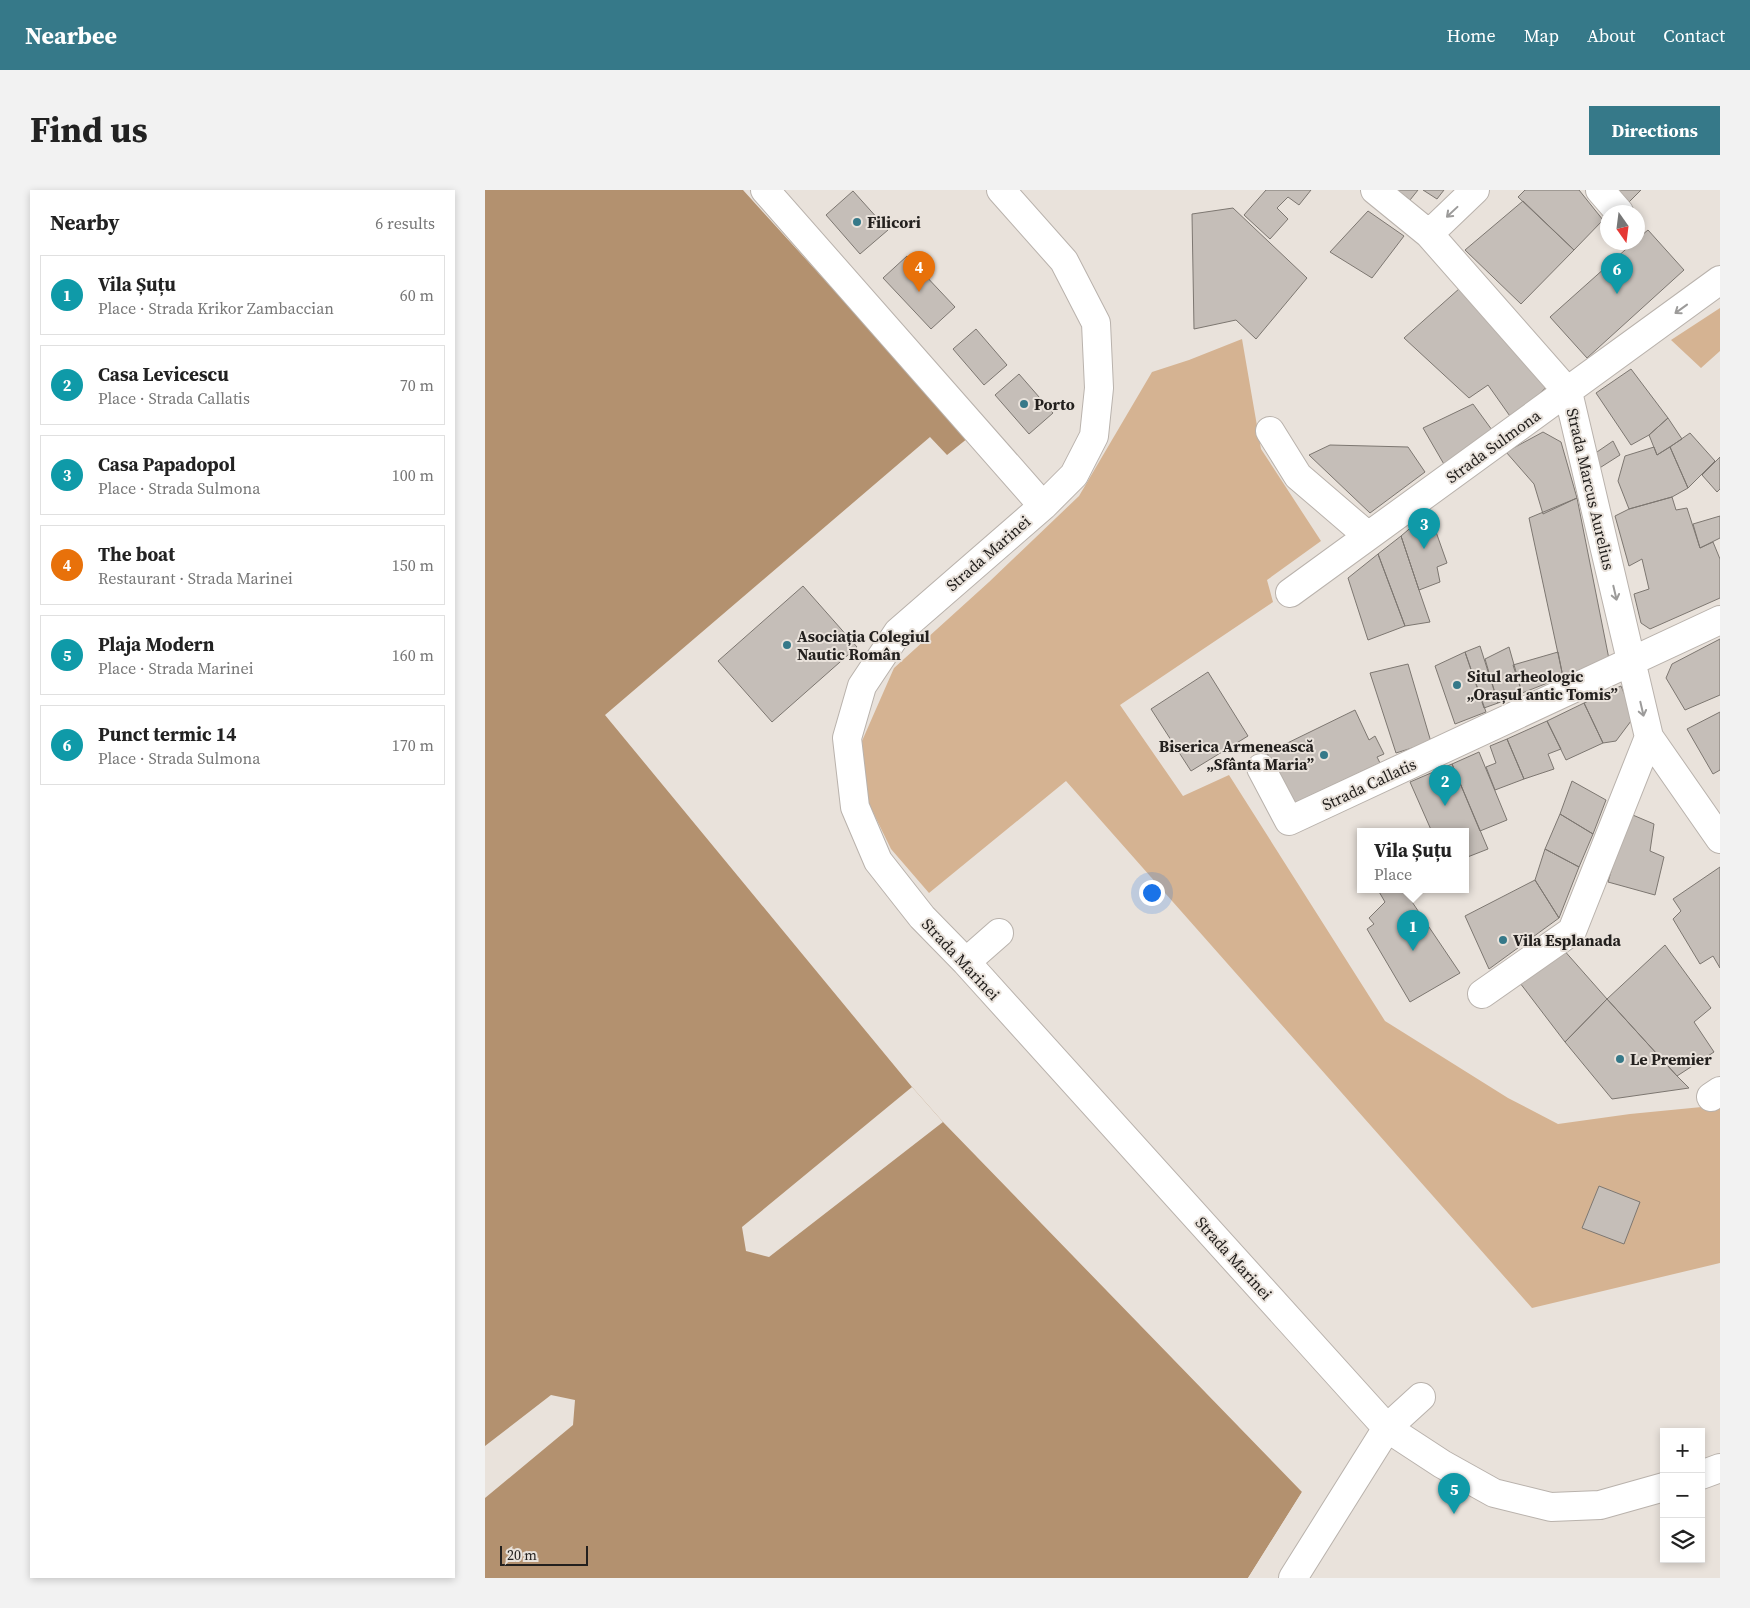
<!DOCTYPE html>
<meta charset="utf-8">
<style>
body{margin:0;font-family:"Source Serif 4",serif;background:#f2f2f2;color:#222}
.controls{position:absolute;right:15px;bottom:15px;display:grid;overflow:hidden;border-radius:0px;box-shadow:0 2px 8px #0003}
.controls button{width:45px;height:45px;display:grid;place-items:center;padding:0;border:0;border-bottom:1px solid #e0e0e0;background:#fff;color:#222;font:25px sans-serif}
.compass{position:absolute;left:1115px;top:15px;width:45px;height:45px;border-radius:50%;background:#fff;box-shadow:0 2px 8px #0003;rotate:166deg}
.scale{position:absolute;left:15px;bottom:12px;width:88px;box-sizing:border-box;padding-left:5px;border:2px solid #23201e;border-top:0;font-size:14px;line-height:18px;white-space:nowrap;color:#23201e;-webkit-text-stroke:4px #e9e2db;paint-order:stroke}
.you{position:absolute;left:666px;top:702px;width:18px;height:18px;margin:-12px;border:4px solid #fff;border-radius:50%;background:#1a73e8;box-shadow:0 0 0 8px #1a73e833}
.badge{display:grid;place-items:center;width:32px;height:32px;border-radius:50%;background:#367989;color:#fff;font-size:16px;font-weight:700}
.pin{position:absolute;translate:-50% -41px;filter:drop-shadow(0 1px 2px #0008)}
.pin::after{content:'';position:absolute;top:26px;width:18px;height:15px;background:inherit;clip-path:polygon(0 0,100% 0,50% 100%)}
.popup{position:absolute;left:872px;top:638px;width:112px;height:65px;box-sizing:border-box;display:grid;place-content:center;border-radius:0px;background:#fff;filter:drop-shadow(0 1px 4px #0005);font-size:16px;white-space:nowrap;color:#767676}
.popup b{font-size:19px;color:#222}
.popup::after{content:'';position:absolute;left:50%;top:100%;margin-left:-10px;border:10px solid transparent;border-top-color:#fff}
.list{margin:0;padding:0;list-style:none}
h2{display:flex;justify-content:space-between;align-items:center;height:65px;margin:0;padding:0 20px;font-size:21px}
h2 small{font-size:16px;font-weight:400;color:#767676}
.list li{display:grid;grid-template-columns:32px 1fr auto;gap:15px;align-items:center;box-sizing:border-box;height:80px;margin:0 10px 10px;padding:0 10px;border:1px solid #e0e0e0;border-radius:0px}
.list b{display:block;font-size:19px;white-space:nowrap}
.list p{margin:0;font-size:16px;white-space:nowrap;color:#767676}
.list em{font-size:16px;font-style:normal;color:#767676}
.icon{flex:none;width:28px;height:28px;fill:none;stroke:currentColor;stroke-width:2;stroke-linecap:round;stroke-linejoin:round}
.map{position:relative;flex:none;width:1235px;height:1388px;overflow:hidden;border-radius:0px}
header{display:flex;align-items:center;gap:30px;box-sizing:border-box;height:70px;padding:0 25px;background:#367989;color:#fff}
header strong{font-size:24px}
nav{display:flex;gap:28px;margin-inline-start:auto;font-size:18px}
.intro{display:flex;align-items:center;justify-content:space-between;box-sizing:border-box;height:120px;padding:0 30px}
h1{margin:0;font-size:35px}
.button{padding:12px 22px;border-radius:0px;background:#367989;color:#fff;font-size:18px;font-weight:700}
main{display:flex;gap:30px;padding:0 30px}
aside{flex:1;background:#fff;border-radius:0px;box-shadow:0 2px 8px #0003}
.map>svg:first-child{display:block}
</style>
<header>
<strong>Nearbee</strong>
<nav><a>Home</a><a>Map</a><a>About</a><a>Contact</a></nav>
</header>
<div class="intro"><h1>Find us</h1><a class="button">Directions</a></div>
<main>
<aside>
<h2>Nearby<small>6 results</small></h2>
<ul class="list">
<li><span class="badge" style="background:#0f9aa8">1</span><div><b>Vila Șuțu</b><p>Place · Strada Krikor Zambaccian</p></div><em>60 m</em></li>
<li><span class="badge" style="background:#0f9aa8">2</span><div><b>Casa Levicescu</b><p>Place · Strada Callatis</p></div><em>70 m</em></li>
<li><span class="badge" style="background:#0f9aa8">3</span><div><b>Casa Papadopol</b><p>Place · Strada Sulmona</p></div><em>100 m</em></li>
<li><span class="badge" style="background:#e8710a">4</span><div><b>The boat</b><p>Restaurant · Strada Marinei</p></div><em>150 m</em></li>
<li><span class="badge" style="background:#0f9aa8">5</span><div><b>Plaja Modern</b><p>Place · Strada Marinei</p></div><em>160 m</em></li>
<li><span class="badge" style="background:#0f9aa8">6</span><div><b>Punct termic 14</b><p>Place · Strada Sulmona</p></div><em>170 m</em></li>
</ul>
</aside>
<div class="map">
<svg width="1235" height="1388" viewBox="0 0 1235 1388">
<rect width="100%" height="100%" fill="#e9e2db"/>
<path fill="#d5b392" d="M 1235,118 L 1235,161 L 1216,178 L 1186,150 Z
M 757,149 L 776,259 L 836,351 L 782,390 L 788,412 L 635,515 L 698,606 L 744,585 L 900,831 L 1023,908 L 1073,934 L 1145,924 L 1227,916 L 1235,919 L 1235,1073 L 1047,1118 L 581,591 L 444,703 L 406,659 L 383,612 L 377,551 L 409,478 L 504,392 L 594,306 L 667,182 L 704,170 Z"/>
<path fill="#b3916f" d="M 0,0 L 258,0 L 483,248 L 462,265 L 445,247 L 120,525 L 427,897 L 458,932 L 817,1302 L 763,1388 L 0,1388 Z"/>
<path fill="#e9e2db" d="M 427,897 L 458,932 L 284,1067 L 261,1061 L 257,1037 Z
M 66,1205 L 90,1210 L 88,1235 L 0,1308 L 0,1256 Z
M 817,1302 L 819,1303 L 765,1388 L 763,1388 Z"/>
<path fill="#c5beb8" stroke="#7d7771" d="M 781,0 L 826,0 L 814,15 L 803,7 L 792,18 L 803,29 L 785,49 L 759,25 Z
M 912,0 L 933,0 L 925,10 Z
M 938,0 L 959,0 L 952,9 Z
M 1040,0 L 1094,0 L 1118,30 L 1089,60 L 1033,7 Z
M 1132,0 L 1156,0 L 1144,12 Z
M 368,1 L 403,40 L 375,64 L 341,25 Z
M 1038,11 L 1089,60 L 1036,114 L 980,60 Z
M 748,18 L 822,88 L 771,149 L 751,130 L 709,139 L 707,24 Z
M 883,21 L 919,46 L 887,88 L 845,62 Z
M 1163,40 L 1199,80 L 1102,168 L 1065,127 L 1149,52 L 1152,52 L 1152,49 Z
M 422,66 L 470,117 L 446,139 L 398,88 Z
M 975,98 L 1067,192 L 1027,229 L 1003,195 L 984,208 L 919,148 Z
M 491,139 L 522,175 L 499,195 L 468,159 Z
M 1146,179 L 1183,228 L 1164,245 L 1146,255 L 1111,203 Z
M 534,184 L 568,223 L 544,244 L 510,205 Z
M 988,214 L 1007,240 L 960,276 L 938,238 Z
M 1183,228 L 1197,249 L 1172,265 L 1164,245 Z
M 1058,242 L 1076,252 L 1092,308 L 1058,324 L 1049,294 L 1021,262 Z
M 1205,243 L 1230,271 L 1203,298 L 1185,257 Z
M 1128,251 L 1135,265 L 1113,279 L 1109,264 Z
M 845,255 L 923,257 L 940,282 L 885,323 L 824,265 Z
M 1169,257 L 1172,265 L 1185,257 L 1203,298 L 1187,307 L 1144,319 L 1133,291 L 1140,266 Z
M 1235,267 L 1235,299 L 1232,302 L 1217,285 Z
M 1187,307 L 1191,320 L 1202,318 L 1215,358 L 1228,352 L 1235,369 L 1235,408 L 1165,439 L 1156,433 L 1149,404 L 1164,399 L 1157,369 L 1144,376 L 1130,326 L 1144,319 Z
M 1092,308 L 1124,469 L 1078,487 L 1044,328 Z
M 944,322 L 962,373 L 952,377 L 955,392 L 934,400 L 916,346 Z
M 1235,326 L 1235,348 L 1215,358 L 1208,334 Z
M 916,346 L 934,400 L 945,432 L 920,436 L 893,364 Z
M 893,364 L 920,436 L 883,450 L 863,388 Z
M 318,396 L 372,457 L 287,532 L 233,471 Z
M 1235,449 L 1235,505 L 1200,520 L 1181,488 L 1187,474 Z
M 995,456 L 1013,513 L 999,518 L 980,462 Z
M 1024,457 L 1037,503 L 1013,513 L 1000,469 Z
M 980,462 L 1001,522 L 970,534 L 950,476 Z
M 1073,462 L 1078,487 L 1037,503 L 1028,475 Z
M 923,474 L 946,552 L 911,563 L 885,483 Z
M 723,482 L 763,546 L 706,581 L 666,519 Z
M 1136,496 L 1149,527 L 1131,551 L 1118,553 L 1099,513 Z
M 1099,513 L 1118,553 L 1081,570 L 1062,531 Z
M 870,520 L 884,550 L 890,546 L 899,564 L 892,567 L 895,573 L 808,614 L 782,563 Z
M 1235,522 L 1235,580 L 1228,584 L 1202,539 Z
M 1062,531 L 1076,559 L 1063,564 L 1069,579 L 1039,589 L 1022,549 Z
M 1022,549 L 1039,589 L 1010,600 L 1001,577 L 1011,573 L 1005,556 Z
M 994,562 L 1022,630 L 995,641 L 967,574 Z
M 967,574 L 1003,659 L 980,668 L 980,642 L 947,642 L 925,592 Z
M 1087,591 L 1121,610 L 1108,644 L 1075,624 Z
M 1143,623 L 1169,634 L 1165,661 L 1179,667 L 1170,705 L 1123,692 Z
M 1075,624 L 1108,644 L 1094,677 L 1060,659 Z
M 1060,659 L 1094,677 L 1074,728 L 1050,690 Z
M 1235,677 L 1235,778 L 1228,766 L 1215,774 L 1188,729 L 1196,721 L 1188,709 Z
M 1050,690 L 1074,728 L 1004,779 L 980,726 Z
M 893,700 L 919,700 L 975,783 L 925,812 L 882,739 L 889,734 L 884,728 L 900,712 Z
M 1180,755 L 1226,818 L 1209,832 L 1229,862 L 1192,886 L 1122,809 Z
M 1077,758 L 1122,809 L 1080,852 L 1035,793 Z
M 1122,809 L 1192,886 L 1204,898 L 1127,909 L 1080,852 Z
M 1114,996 L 1155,1012 L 1139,1054 L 1097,1038 Z"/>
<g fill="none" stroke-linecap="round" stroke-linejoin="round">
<defs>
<path id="minor" d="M 280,0 L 558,316
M 516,0 L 579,71 L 611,133 L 614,198 L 609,246 L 589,285 L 558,316 L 413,442 L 377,496 L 362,548 L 370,617 L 393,671 L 437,727 L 481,772 L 902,1238 L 957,1274 L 1009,1303 L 1066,1317 L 1115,1315 L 1179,1297
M 890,0 L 944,44 L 1083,202 L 1164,547 L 1235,649
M 1115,0 L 1134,22
M 944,44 L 990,0
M 785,241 L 813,286 L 883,346
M 805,403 L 1235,90
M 776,578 L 804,631 L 1235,430
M 481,772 L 514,743
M 997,804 L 1087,741 L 1164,547
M 1226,907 L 1235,901
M 1216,1285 L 1235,1278
M 808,1388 L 902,1238 L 936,1207"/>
</defs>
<use href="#minor" stroke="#b9b2ac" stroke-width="30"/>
<use href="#minor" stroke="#fff" stroke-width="28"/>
</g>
<defs><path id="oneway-shaft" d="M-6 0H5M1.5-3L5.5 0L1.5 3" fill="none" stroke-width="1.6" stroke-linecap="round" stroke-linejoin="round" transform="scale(1.25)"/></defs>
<g stroke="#9c9b9a">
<use href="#oneway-shaft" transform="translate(967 22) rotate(137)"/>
<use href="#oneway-shaft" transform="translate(1196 119) rotate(144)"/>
<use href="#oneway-shaft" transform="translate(1130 403) rotate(77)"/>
<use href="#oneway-shaft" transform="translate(1157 519) rotate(77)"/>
</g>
<g fill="#367989" stroke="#e9e2db" stroke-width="2">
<circle cx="372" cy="32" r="5"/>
<circle cx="539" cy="214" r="5"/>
<circle cx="302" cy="455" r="5"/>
<circle cx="972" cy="495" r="5"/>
<circle cx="839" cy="565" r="5"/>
<circle cx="1018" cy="750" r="5"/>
<circle cx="1135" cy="869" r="5"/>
</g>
<g text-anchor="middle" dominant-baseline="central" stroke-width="4" stroke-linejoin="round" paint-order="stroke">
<g font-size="16" font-weight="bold" fill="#23201e" stroke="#e9e2db" text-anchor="start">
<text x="382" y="32">Filicori</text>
<text x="549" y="214">Porto</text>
<text x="312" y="446">Asociația Colegiul<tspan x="312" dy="18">Nautic Român</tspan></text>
<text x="982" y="486">Situl arheologic<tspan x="982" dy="18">„Orașul antic Tomis”</tspan></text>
<text x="829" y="556" text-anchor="end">Biserica Armenească<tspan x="829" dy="18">„Sfânta Maria”</tspan></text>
<text x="1028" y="750">Vila Esplanada</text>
<text x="1145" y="869">Le Premier</text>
</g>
<g font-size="16" fill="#23201e" stroke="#e9e2db">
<text transform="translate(1008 256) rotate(-36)">Strada Sulmona</text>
<text transform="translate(1106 299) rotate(77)">Strada Marcus Aurelius</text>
<text transform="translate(503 363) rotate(-41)">Strada Marinei</text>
<text transform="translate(884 594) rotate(-25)">Strada Callatis</text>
<text transform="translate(476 769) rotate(47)">Strada Marinei</text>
<text transform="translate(749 1068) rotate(48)">Strada Marinei</text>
</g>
</g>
</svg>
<div class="controls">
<button>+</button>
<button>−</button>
<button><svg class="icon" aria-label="layers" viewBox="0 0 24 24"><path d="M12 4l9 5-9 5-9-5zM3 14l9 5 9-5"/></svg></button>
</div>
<svg class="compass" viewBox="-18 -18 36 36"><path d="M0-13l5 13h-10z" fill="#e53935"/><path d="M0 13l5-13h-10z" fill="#767676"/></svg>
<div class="scale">20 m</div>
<div class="you"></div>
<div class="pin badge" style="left:928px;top:761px;background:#0f9aa8">1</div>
<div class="popup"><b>Vila Șuțu</b>Place</div>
<div class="pin badge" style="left:960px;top:616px;background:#0f9aa8">2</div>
<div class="pin badge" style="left:939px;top:359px;background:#0f9aa8">3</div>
<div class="pin badge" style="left:434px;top:102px;background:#e8710a">4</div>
<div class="pin badge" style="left:969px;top:1324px;background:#0f9aa8">5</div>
<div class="pin badge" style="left:1132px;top:104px;background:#0f9aa8">6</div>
</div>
</main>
